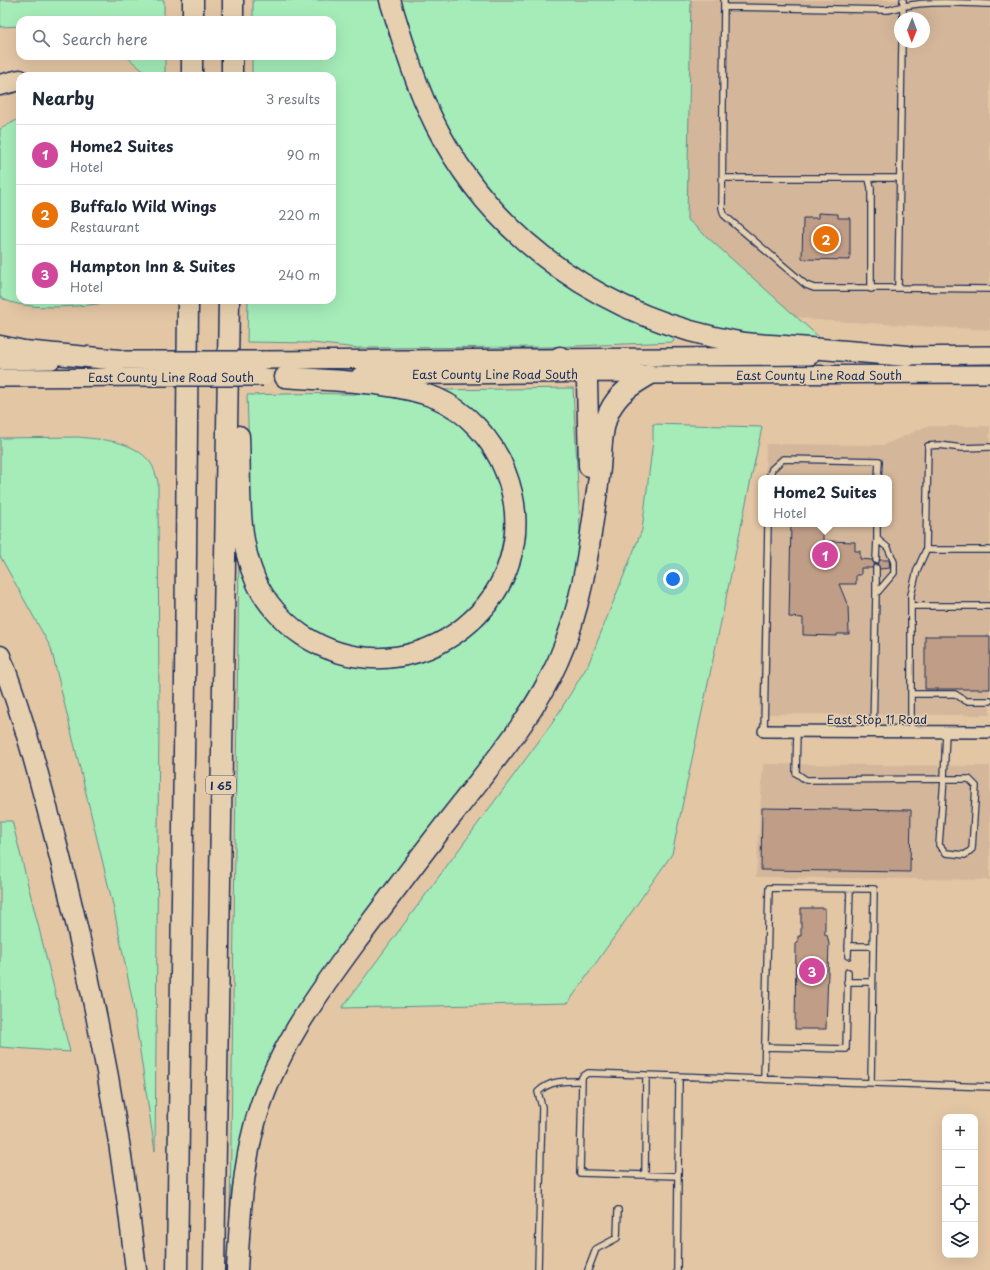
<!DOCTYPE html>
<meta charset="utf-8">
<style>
body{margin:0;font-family:"Playpen Sans",sans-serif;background:#f2f2f3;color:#1f2937}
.controls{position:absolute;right:12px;bottom:12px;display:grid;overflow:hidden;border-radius:8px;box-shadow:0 4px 16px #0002}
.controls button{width:36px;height:36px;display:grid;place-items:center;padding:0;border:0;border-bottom:1px solid #e0e1e3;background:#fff;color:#1f2937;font:20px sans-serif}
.compass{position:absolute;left:894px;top:12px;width:36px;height:36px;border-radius:50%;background:#fff;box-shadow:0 4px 16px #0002;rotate:181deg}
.you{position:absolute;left:673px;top:579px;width:14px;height:14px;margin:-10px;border:3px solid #fff;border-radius:50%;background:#1a73e8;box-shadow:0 0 0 6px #1a73e833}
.badge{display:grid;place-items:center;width:26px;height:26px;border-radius:50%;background:#0b8043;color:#fff;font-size:13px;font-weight:700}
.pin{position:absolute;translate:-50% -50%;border:2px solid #fff;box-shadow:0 1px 4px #0006}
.popup{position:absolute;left:758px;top:475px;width:134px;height:52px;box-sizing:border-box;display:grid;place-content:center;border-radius:8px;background:#fff;filter:drop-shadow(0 1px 3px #0005);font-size:13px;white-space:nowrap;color:#747a83}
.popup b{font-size:15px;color:#1f2937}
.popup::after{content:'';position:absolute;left:50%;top:100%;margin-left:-8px;border:8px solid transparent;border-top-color:#fff}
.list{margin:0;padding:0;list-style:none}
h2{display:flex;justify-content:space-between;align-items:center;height:52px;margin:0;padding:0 16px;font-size:17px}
h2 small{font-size:13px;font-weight:400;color:#747a83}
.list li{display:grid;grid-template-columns:26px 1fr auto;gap:12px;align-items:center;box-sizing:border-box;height:60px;padding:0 16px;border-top:1px solid #e0e1e3}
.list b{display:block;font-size:15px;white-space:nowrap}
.list p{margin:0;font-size:13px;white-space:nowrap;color:#747a83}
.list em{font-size:13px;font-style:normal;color:#747a83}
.icon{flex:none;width:22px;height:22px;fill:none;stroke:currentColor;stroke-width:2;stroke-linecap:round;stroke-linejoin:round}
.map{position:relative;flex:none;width:990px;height:1270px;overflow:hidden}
.search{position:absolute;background:#fff;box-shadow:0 4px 16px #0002;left:16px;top:16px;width:320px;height:44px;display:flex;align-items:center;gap:10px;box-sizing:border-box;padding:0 14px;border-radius:12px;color:#747a83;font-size:15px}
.panel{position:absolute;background:#fff;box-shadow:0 4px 16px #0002;left:16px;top:72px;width:320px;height:232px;border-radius:12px}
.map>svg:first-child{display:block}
</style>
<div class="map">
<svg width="990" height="1270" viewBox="0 0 990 1270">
<rect width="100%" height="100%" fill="#e3c6a4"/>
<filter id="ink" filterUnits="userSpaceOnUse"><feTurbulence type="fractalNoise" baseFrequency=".025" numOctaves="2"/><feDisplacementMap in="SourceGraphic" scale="8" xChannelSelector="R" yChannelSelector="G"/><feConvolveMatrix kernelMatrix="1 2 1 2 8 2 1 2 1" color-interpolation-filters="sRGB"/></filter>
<g filter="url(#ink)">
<path fill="#d4b79a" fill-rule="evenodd" d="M 426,0 L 990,0 L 990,330 L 815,320 L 723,304 ZM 900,18 L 924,18 L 924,42 L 900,42 Z
M 927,426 L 990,426 L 990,715 L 759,714 L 764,524 L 889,524 L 889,478 L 765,478 L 766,444 L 884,445 Z
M 763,764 L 990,766 L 990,880 L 756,877 Z"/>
<path fill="#a5ecb9" stroke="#608e8c" d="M 0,0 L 164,0 L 164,20 L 20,20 L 20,26 L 0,27 Z
M 253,0 L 382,0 L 481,207 L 676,333 L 673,342 L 552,347 L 358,348 L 312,343 L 247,342 L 248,300 L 332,300 L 332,76 L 252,76 L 252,56 L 332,56 L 332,20 L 253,20 Z
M 401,0 L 691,0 L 687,219 L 820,338 C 789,337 757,337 727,331 C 597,306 486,219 433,98 C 419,67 410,33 401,0 Z
M 126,56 L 165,56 L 165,76 L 149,76 Z
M 17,120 L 20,120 L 20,300 L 127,300 C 97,305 24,314 0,297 L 0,129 Z
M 573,388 C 575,421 576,455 578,488 C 579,513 582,539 578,564 C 570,630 534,687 497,742 L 301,1002 L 276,1046 L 232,1213 L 230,1214 L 239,559 L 318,651 L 442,651 L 473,632 L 504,595 L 524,517 L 517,476 L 497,438 L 440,390 Z
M 247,395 C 282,394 316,393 351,394 C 373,394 397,394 419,401 C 447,409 472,433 487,458 C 496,473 506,501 506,519 C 506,527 503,536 502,544 C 481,666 319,686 264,578 C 248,548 250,510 249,476 C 249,449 248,422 247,395 Z
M 653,424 L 762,427 L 672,854 L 568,1003 L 342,1008 L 553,722 L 588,665 L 642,530 L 653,441 Z
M 78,437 C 104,440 132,440 150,462 C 154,467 156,476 158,482 L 159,724 L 155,1151 L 132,998 L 113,905 L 51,648 L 0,556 L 0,438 Z
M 0,821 L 12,821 L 70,1052 L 0,1047 Z"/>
<path fill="#c09d86" stroke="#1b2f5e" d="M 818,213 L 838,214 L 838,218 L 850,218 L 850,260 L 802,259 L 803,218 L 818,218 Z
M 791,524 L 823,524 L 823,543 L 828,541 L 855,542 L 855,551 L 860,551 L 860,559 L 872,560 L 875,564 L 872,568 L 861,568 L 861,575 L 856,575 L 856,584 L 839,584 L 848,606 L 849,634 L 837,634 L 837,636 L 803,635 L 803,618 L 789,617 Z
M 880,560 L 889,560 L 890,568 L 880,569 L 877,564 Z
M 925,636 L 990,636 L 990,689 L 925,689 Z
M 762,808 L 911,810 L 910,872 L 761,870 Z
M 801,908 L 825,908 L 825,935 L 827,935 L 829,944 L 826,1029 L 795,1029 L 796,943 L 798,943 L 798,936 L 801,936 Z"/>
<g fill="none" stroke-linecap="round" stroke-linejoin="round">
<defs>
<path id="lane" d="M 724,0 L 722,208 L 724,215 L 806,285 L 814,288 L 898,288
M 724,7 L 889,10 C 921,0 955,3 990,4
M 903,18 L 903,0
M 902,42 L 898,288 L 990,289
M 723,178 L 900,178
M 869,179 L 871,188 L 871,289
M 769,478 L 772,469 L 783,459 L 879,461 L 878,478
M 926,550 L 990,550
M 876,560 L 877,539
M 876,568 L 876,594
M 911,606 L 990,606
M 911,694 L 955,694 L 966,701 L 990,701
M 764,731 L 768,524
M 797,732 L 796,773 L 806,780 L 944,779 L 946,732
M 873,732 L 876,594 L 894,573 L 894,562 L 888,548 L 877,539 L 877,524
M 911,732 L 911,595 L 917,570 L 926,550 L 928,446 L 939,445 L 962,448 L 990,447
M 944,779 L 969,779 L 976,786 L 972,849 L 965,855 L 946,853 L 939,845 Z
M 848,946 L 873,946
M 848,956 L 850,889
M 847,982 L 872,982
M 765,1047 L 846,1049 L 848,972
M 679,1077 L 678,1176 L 580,1173 L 582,1081 L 582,1077 L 588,1073 L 990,1087
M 764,1079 L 769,888 L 874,889 L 871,1083
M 645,1175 L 646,1075
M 538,1270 L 542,1107 L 538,1092 C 550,1080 566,1081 582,1081
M 588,1270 L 596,1249 L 617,1238 L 618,1210
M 677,1270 L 678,1176"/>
<path id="street" d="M 764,731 L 990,732"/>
<path id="secondary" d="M 0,362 L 52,361"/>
<path id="primary" d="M 894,356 L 990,355
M 119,360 L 154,360
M 264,360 L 810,356
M 360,376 L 622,373 L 649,375 L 990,374
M 0,378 L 155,377"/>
<path id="highway" d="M 390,0 C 403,42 415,84 435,124 C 494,242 609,320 739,342 C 758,345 778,345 797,347 C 834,350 871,353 908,356
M 193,20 L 193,0
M 233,20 L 233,0
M 192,76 L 192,56
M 232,76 L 232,56
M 0,85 L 20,80
M 0,346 L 24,351 L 119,360
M 560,357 L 578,368 L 587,381 L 589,466
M 239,436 C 241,482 236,535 255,579 C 264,601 283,622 302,635 C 413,708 555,596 505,471 C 493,440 467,411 436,398 C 394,381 331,381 285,377
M 0,656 C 23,715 39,777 55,838 C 92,979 120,1124 136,1270
M 177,1270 L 185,680 L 188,300
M 214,1270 L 229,300
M 237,1270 C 240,1221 242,1171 255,1123 C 274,1054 314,999 356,942 C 390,897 423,852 458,808 C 494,761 534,716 558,661 C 584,603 590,539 599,477 C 602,456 600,432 609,412 C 618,393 632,385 649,375"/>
</defs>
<use href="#lane" stroke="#1b2f5e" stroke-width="8"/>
<use href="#street" stroke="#1b2f5e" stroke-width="14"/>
<use href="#secondary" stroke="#1b2f5e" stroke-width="18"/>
<use href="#primary" stroke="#1b2f5e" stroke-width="20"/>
<use href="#highway" stroke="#1b2f5e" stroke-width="23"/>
<use href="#lane" stroke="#e6d0af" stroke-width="5.5"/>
<use href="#street" stroke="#e6d0af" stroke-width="11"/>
<use href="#secondary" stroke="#e6d0af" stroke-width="15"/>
<use href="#primary" stroke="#e6d0af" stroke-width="17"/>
<use href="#highway" stroke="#e6d0af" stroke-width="20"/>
<defs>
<path id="primary-bridge" d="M 154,360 L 264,360
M 155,377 L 263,377"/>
</defs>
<use href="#primary-bridge" stroke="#1b2f5e" stroke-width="20" stroke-linecap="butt"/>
<use href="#primary-bridge" stroke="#e6d0af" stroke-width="17"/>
</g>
</g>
<g text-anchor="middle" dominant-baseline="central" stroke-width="3" stroke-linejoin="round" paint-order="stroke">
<rect fill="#e6d0af" stroke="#585f76" stroke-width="1" x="206" y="776" width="30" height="18" rx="3"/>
<g font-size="11" font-weight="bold" fill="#1b2f5e">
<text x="221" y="785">I 65</text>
</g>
<g font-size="12" fill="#1b2f5e" stroke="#e6d0af">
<text x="495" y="374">East County Line Road South</text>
<text x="819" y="375">East County Line Road South</text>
<text x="171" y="377">East County Line Road South</text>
<text x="877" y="719">East Stop 11 Road</text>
</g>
</g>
</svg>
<div class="controls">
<button>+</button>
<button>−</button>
<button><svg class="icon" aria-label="locate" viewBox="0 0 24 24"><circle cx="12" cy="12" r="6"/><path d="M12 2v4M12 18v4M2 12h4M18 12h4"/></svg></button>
<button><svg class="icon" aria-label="layers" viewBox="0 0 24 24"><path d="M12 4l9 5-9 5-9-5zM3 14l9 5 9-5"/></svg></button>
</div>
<svg class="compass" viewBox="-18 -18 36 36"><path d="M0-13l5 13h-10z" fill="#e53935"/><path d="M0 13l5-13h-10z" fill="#747a83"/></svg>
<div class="you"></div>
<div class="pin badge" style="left:825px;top:555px;background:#d1479c">1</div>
<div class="popup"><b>Home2 Suites</b>Hotel</div>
<div class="pin badge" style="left:826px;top:239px;background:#e8710a">2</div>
<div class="pin badge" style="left:812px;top:971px;background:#d1479c">3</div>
<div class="search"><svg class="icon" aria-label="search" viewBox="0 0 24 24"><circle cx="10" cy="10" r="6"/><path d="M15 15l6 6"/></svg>Search here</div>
<section class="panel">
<h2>Nearby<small>3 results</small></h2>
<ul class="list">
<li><span class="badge" style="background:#d1479c">1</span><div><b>Home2 Suites</b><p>Hotel</p></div><em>90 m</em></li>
<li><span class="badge" style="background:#e8710a">2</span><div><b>Buffalo Wild Wings</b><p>Restaurant</p></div><em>220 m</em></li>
<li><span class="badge" style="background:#d1479c">3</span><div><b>Hampton Inn &amp; Suites</b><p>Hotel</p></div><em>240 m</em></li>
</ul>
</section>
</div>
